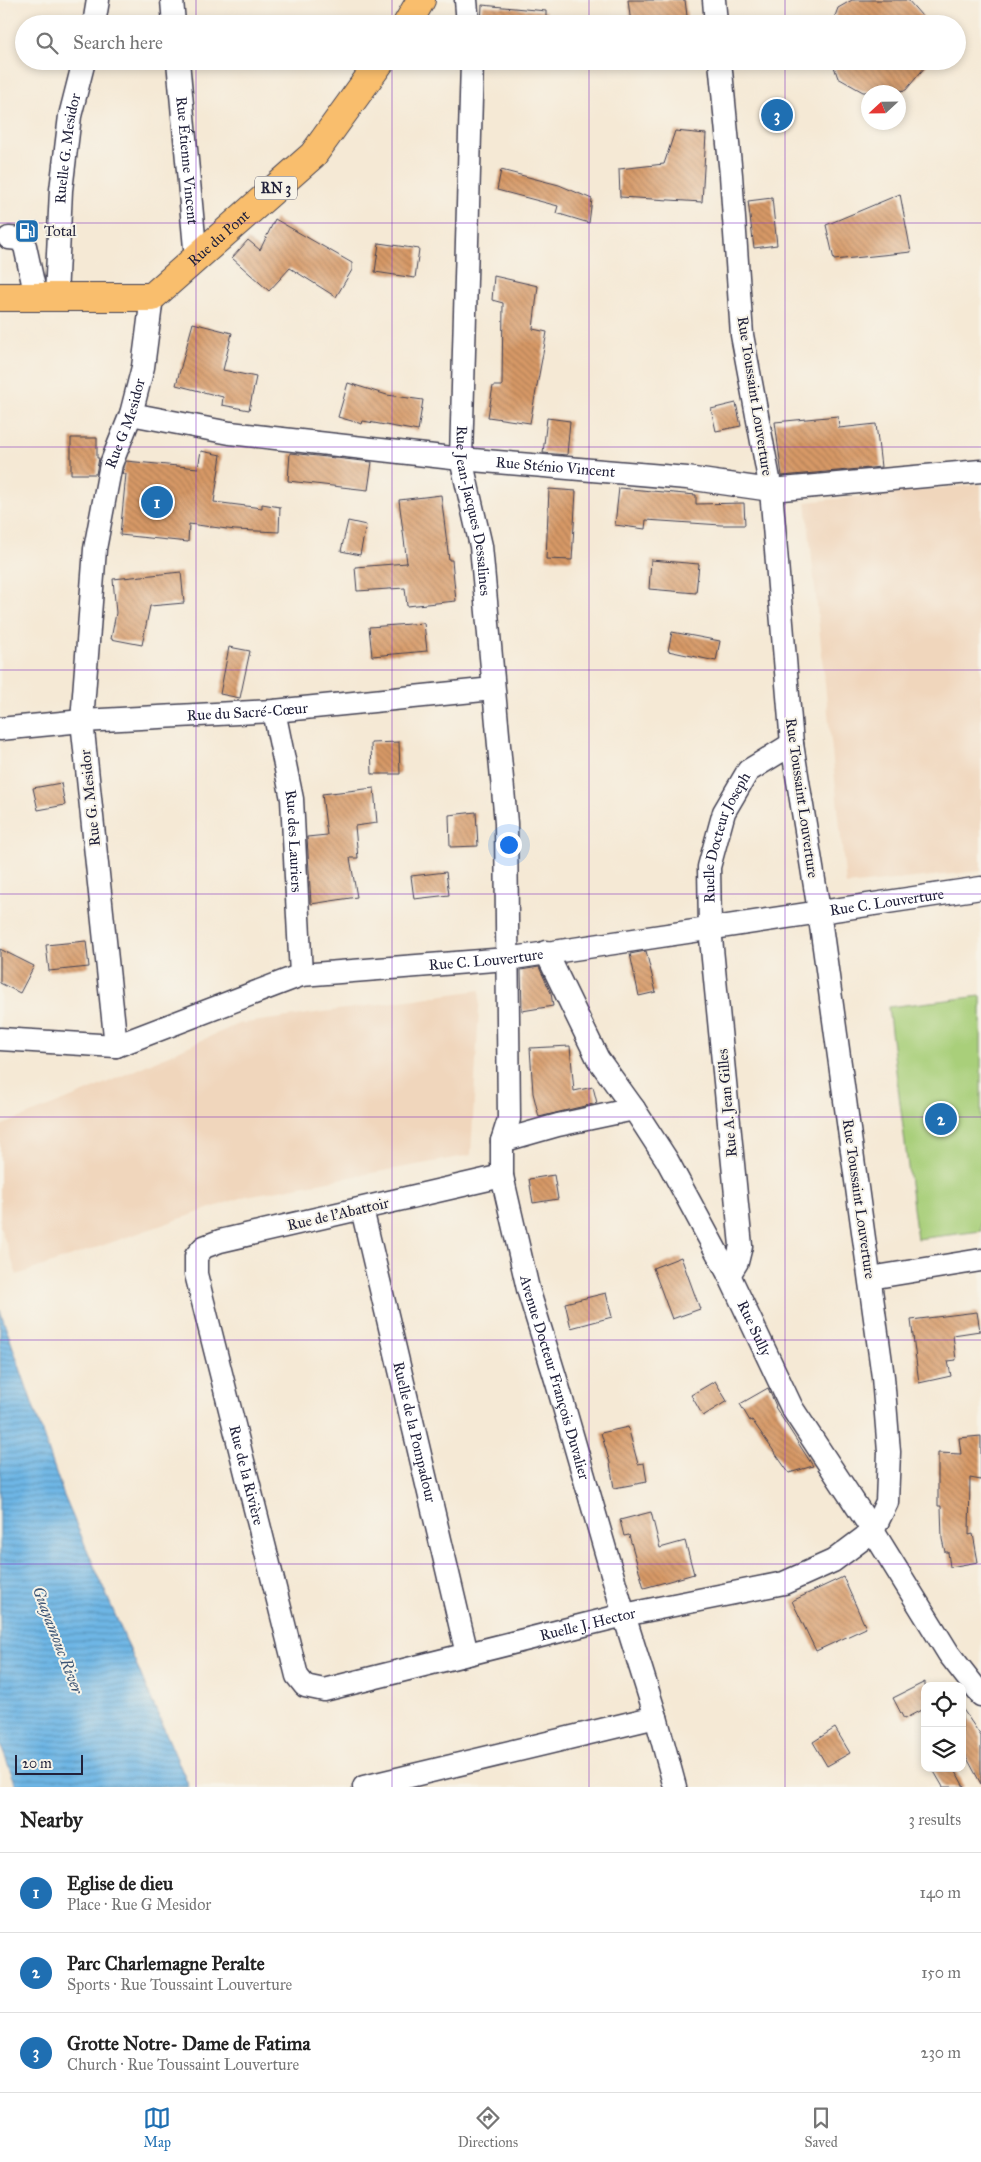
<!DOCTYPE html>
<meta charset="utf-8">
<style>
body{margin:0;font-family:"IM FELL Great Primer",serif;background:#f2f2f2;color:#222}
.controls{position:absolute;right:15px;bottom:15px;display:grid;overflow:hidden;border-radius:10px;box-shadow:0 2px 8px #0003}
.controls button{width:45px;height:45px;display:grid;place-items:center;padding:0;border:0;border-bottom:1px solid #e0e0e0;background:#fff;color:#222;font:25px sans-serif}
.compass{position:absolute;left:861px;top:85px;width:45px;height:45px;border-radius:50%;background:#fff;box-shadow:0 2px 8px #0003;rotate:248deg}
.scale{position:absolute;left:15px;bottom:12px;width:68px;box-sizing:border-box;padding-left:5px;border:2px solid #22223b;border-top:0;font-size:14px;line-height:18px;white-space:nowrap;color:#22223b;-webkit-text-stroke:4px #f7f3e8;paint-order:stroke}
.you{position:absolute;left:508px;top:844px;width:18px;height:18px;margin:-12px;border:4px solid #fff;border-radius:50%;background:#1a73e8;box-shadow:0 0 0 8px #1a73e833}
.badge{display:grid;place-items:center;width:32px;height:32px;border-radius:50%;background:#1f6fb2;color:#fff;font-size:16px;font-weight:700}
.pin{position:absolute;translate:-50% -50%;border:2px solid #fff;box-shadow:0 1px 5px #0006}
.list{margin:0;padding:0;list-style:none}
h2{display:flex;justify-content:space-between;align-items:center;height:65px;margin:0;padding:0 20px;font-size:21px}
h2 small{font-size:16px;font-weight:400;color:#767676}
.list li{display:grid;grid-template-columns:32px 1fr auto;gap:15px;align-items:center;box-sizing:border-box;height:80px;padding:0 20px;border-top:1px solid #e0e0e0}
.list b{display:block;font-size:19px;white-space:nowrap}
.list p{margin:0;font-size:16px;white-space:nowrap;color:#767676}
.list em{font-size:16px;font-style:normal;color:#767676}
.icon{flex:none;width:28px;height:28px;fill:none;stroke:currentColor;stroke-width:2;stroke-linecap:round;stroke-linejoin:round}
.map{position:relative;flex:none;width:981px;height:1787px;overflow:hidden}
.search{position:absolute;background:#fff;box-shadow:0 2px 8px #0003;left:15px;right:15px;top:15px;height:55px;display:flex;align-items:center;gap:12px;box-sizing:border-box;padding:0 18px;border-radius:28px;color:#767676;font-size:19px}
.sheet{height:305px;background:#fff}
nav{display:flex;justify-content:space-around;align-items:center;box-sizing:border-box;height:70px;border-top:1px solid #e0e0e0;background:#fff;font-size:14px;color:#767676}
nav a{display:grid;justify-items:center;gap:2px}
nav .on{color:#1f6fb2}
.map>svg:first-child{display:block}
</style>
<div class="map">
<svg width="981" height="1787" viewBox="0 0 981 1787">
<defs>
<pattern id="water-rules" width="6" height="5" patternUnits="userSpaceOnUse" patternTransform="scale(1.25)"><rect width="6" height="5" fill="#6eb6e5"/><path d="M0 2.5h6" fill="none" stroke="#5a94bb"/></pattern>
<pattern id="building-back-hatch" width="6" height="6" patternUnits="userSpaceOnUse" patternTransform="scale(1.25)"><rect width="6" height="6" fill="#d79966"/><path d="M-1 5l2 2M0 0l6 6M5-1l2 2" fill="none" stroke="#ae7c55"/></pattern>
</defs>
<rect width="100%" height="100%" fill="#f7f3e8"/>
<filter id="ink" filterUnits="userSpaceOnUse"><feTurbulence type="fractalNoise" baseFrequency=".02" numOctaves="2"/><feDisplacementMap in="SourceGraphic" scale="10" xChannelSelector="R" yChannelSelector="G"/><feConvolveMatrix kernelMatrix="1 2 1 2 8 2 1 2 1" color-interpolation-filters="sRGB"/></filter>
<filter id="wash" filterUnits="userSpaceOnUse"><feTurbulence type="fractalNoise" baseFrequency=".0096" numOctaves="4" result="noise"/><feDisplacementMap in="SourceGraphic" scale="20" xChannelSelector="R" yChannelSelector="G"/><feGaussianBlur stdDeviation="1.12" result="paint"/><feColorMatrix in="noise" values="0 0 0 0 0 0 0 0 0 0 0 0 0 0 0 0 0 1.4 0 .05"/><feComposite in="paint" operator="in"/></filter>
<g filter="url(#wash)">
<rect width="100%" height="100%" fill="#f5e9d5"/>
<path fill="#f0d6bc" d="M 981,484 L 981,871 L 846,885 L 806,502 Z
M 480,990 L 471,1155 L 246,1196 L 17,1275 L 0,1226 L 0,1126 L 86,1092 L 238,1024 Z"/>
<path fill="#a9cf7a" stroke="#66785a" d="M 981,996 L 981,1231 L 917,1239 L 888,1007 Z"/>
<path fill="url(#water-rules)" stroke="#486c90" d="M 0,1310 L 64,1496 L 189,1787 L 17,1787 L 0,1744 Z"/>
<g id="blocks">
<path fill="url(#building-back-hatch)" d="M 628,0 L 685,0 L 688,24 L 631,24 Z
M 852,0 L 908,0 L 929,24 L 832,24 L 838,8 Z
M 482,5 L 546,11 L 546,24 L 481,24 Z
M 832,61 L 930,61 L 906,90 L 891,92 L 863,92 L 838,78 Z
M 675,131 L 706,134 L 702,202 L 620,197 L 619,169 L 664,164 Z
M 501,170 L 559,185 L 592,199 L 589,223 L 556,213 L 558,206 L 497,190 Z
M 900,194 L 911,252 L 834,260 L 826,225 Z
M 772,198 L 777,245 L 754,248 L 748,201 Z
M 275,219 L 352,263 L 352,270 L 336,297 L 290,268 L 269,291 L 232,258 L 248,240 L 260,250 Z
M 379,243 L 419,249 L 415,278 L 375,272 Z
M 494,276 L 538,286 L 533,329 L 547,332 L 530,423 L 488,417 L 493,386 L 502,386 L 503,303 L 492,300 Z
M 193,323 L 232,333 L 223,370 L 256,377 L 249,410 L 222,405 L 223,397 L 176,385 Z
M 348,383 L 387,395 L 423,400 L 418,431 L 363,421 L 362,424 L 338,417 Z
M 736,403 L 741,426 L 716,431 L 711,409 Z
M 838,416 L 839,428 L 876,424 L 881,467 L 782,476 L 775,422 Z
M 547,418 L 570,421 L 567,455 L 543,453 Z
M 71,438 L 97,438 L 97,458 L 99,458 L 96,474 L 71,474 Z
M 201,451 L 221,455 L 214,502 L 262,508 L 262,504 L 280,507 L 279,532 L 235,530 L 189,524 L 188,542 L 120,535 L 126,474 L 122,474 L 126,461 L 198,468 Z
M 290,453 L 372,462 L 368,490 L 288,481 Z
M 619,488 L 696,495 L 696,504 L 744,503 L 745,525 L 721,525 L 646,520 L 645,529 L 615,525 Z
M 549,489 L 576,491 L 572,560 L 546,559 Z
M 441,495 L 449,560 L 452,560 L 456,601 L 407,606 L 405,588 L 357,591 L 355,567 L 407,563 L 399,500 Z
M 348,521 L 366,525 L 360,555 L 341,551 Z
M 651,560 L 699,564 L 696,593 L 649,589 Z
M 181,572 L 184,603 L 150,606 L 142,645 L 111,639 L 116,613 L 113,579 Z
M 424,623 L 427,651 L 372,656 L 369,627 Z
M 672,632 L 720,641 L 716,661 L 668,651 Z
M 229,647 L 250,651 L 240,698 L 220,694 Z
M 399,742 L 400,774 L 372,774 L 371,743 Z
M 61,783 L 65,805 L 38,810 L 33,788 Z
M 374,788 L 377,823 L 355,826 L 358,858 L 350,858 L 357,897 L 311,904 L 307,837 L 327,835 L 322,794 Z
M 476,812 L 478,846 L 450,847 L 449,815 Z
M 446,872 L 449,895 L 414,899 L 411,876 Z
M 86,941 L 89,967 L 49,971 L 46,945 Z
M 0,949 L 34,966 L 20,993 L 0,983 Z
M 646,951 L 656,992 L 639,996 L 630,954 Z
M 539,967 L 551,993 L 553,1006 L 522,1011 L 521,970 Z
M 570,1046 L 574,1091 L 593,1087 L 597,1103 L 539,1117 L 533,1093 L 530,1048 Z
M 554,1175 L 558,1199 L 533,1203 L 529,1179 Z
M 681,1257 L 700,1309 L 672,1319 L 653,1268 Z
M 606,1293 L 612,1317 L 571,1328 L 565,1303 Z
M 977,1312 L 980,1331 L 953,1335 L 956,1360 L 948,1361 L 951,1376 L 919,1383 L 911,1320 Z
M 715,1381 L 727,1401 L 703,1416 L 691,1395 Z
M 768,1388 L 776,1406 L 775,1407 L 813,1466 L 789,1473 L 752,1420 L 750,1421 L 740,1404 Z
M 628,1427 L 638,1464 L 644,1463 L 647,1482 L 614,1488 L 610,1463 L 601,1433 Z
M 981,1436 L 981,1480 L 970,1478 L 969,1535 L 973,1534 L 978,1562 L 950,1567 L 948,1552 L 945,1552 L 942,1539 L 941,1506 L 938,1506 L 938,1453 L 961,1454 L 959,1438 Z
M 651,1512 L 660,1548 L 685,1541 L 694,1574 L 644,1588 L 629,1535 L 624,1536 L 620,1520 Z
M 843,1577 L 866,1628 L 816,1651 L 792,1601 Z
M 925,1682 L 925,1708 L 904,1719 L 893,1698 Z
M 962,1708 L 981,1736 L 981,1784 L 962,1749 Z
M 835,1728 L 850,1753 L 827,1766 L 813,1742 Z
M 932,1768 L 954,1768 L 964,1787 L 943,1787 Z"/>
</g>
</g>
<g filter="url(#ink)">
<use href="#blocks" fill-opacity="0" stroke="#424052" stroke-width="1"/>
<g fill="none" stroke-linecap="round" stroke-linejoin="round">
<defs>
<g id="minor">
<path d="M 172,0 L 174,24"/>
<path d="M 466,0 L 468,24"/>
<path d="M 714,0 L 716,24"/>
<path d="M 94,24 L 98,0"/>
<path id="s1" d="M 178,61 L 196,259"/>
<path id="s2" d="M 472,61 L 461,459 L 481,546 L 506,823 L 509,1119 L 502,1141 L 502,1176 L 528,1289 L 557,1383 L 624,1615 L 656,1717 L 675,1787"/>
<path d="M 9,238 L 19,239 L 25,246 L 36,297"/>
<path id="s3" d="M 56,297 L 61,190 L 70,116 L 84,61"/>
<path id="s4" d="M 131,414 L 230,433 L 461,459 L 687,478 L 771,490 L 981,471"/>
<path id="s5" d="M 274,711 L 292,799 L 301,975"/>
<path id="s6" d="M 0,729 L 82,721 L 274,711 L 493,689"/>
<path id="s7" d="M 546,952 L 598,1059 L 634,1109 L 667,1160 L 729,1275 L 792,1408 L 873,1531 L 949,1654 L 981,1695"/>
<path id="s8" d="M 0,1039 L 116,1046 L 301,975 L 507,959 L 981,888"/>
<path id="s9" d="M 116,1046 L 82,721 L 95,549 L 111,464 L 131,414 L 143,367 L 152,297"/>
<path d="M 502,1141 L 558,1125 L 634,1109"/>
<path id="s10" d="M 502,1176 L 220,1241 L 204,1247 L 196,1256 L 196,1274 L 297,1676 L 305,1686 L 324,1690 L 624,1615 L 784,1583 L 833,1561 L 873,1531 L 887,1502 L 889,1452 L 883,1377 L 819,911 L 792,744 L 771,490 L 742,335 L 731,175 L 720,61"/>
<path id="s11" d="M 362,1209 L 467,1654"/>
<path id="s12" d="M 729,1275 L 737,1262 L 741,1246 L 710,928 L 709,867 L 724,812 L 748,771 L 792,744"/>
<path d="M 870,1278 L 981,1260"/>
<path d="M 364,1787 L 656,1717"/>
</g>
<g id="major">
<path d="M 407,24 L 421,0"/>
<path id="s13" d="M 0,297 L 152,297 L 313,155 L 381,61"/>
</g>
</defs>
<use href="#minor" stroke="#424052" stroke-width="25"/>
<use href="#major" stroke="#424052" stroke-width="30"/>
<use href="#minor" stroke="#fff" stroke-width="22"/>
<use href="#major" stroke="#f9be6d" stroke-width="28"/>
</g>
</g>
<path fill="none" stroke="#7b2cbf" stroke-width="1" stroke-opacity="0.55" d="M 196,0 L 196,24M 392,0 L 392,24M 589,0 L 589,24M 785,0 L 785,24M 196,61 L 196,1787M 392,61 L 392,1787M 589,61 L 589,1787M 785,61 L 785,1787M 0,223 L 981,223M 0,447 L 981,447M 0,670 L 981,670M 0,894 L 981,894M 0,1117 L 981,1117M 0,1340 L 981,1340M 0,1564 L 981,1564"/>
<defs>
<symbol id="fuel-square" viewBox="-11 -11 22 22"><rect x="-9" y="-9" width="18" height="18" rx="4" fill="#1f6fb2" stroke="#f7f3e8"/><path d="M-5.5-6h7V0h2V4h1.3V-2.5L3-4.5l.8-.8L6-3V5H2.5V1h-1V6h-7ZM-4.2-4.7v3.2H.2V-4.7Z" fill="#fff"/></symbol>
</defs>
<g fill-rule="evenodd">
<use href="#fuel-square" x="13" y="217" width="28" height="28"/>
</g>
<g text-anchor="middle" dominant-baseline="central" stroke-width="4" stroke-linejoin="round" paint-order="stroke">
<rect fill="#f7f3e8" stroke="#62616f" stroke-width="1" x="255" y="176.5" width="42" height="23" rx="4"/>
<g font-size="14" font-weight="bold" fill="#22223b">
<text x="276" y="188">RN 3</text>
</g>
<g font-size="15" fill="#22223b" stroke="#f7f3e8">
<text stroke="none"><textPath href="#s3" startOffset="149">Ruelle G. Mesidor</textPath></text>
<text stroke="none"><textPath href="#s1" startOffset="100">Rue Étienne Vincent</textPath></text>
<text stroke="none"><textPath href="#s13" startOffset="241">Rue du Pont</textPath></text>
<text transform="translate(755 396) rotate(81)">Rue Toussaint Louverture</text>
<text stroke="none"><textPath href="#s9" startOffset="629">Rue G Mesidor</textPath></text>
<text stroke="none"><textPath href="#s4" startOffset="428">Rue Sténio Vincent</textPath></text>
<text stroke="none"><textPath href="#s2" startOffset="451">Rue Jean-Jacques Dessalines</textPath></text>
<text stroke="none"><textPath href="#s6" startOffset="248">Rue du Sacré-Cœur</textPath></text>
<text transform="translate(90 798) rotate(-96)">Rue G. Mesidor</text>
<text transform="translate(802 798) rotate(82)">Rue Toussaint Louverture</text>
<text stroke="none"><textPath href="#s12" startOffset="445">Ruelle Docteur Joseph</textPath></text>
<text stroke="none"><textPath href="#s5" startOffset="132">Rue des Lauriers</textPath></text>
<text stroke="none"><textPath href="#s8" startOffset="905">Rue C. Louverture</textPath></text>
<text stroke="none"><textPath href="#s8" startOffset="500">Rue C. Louverture</textPath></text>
<text transform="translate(727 1103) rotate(-95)">Rue A. Jean Gilles</text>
<text transform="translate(859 1199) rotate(82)">Rue Toussaint Louverture</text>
<text transform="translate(338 1214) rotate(-13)">Rue de l'Abattoir</text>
<text stroke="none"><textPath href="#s7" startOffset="431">Rue Sully</textPath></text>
<text stroke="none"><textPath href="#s2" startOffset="1328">Avenue Docteur François Duvalier</textPath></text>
<text stroke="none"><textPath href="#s11" startOffset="229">Ruelle de la Pompadour</textPath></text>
<text stroke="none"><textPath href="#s10" startOffset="544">Rue de la Rivière</textPath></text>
<text stroke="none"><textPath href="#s10" startOffset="1055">Ruelle J. Hector</textPath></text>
</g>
<g font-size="15" fill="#22223b" stroke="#f7f3e8" text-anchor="start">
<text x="44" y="231">Total</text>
</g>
<g font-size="16" font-style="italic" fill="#3d5676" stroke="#f7f3e8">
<text transform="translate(58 1640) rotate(69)">Guayamouc River</text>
</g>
</g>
</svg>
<div class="controls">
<button><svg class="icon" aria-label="locate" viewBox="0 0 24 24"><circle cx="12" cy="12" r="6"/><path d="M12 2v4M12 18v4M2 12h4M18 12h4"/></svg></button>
<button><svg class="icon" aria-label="layers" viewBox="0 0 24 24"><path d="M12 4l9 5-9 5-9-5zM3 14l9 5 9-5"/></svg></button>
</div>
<svg class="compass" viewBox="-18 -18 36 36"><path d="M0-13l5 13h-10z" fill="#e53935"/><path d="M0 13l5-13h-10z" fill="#767676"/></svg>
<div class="scale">20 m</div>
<div class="you"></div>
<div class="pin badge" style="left:157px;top:502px">1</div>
<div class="pin badge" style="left:941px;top:1119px">2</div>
<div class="pin badge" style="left:777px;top:115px">3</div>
<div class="search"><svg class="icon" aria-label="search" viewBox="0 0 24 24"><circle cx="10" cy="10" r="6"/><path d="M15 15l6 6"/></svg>Search here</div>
</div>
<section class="sheet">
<h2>Nearby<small>3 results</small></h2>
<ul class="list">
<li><span class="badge">1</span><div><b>Eglise de dieu</b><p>Place · Rue G Mesidor</p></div><em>140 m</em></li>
<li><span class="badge">2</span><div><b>Parc Charlemagne Peralte</b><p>Sports · Rue Toussaint Louverture</p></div><em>150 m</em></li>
<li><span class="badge">3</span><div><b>Grotte Notre- Dame de Fatima</b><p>Church · Rue Toussaint Louverture</p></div><em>230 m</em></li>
</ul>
</section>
<nav>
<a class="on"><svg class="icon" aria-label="map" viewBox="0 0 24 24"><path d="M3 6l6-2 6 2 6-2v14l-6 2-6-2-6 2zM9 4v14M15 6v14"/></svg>Map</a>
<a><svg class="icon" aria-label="directions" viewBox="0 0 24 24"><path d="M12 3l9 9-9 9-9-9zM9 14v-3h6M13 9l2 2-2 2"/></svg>Directions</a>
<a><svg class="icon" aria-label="saved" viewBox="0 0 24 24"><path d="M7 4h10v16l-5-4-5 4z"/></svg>Saved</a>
</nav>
